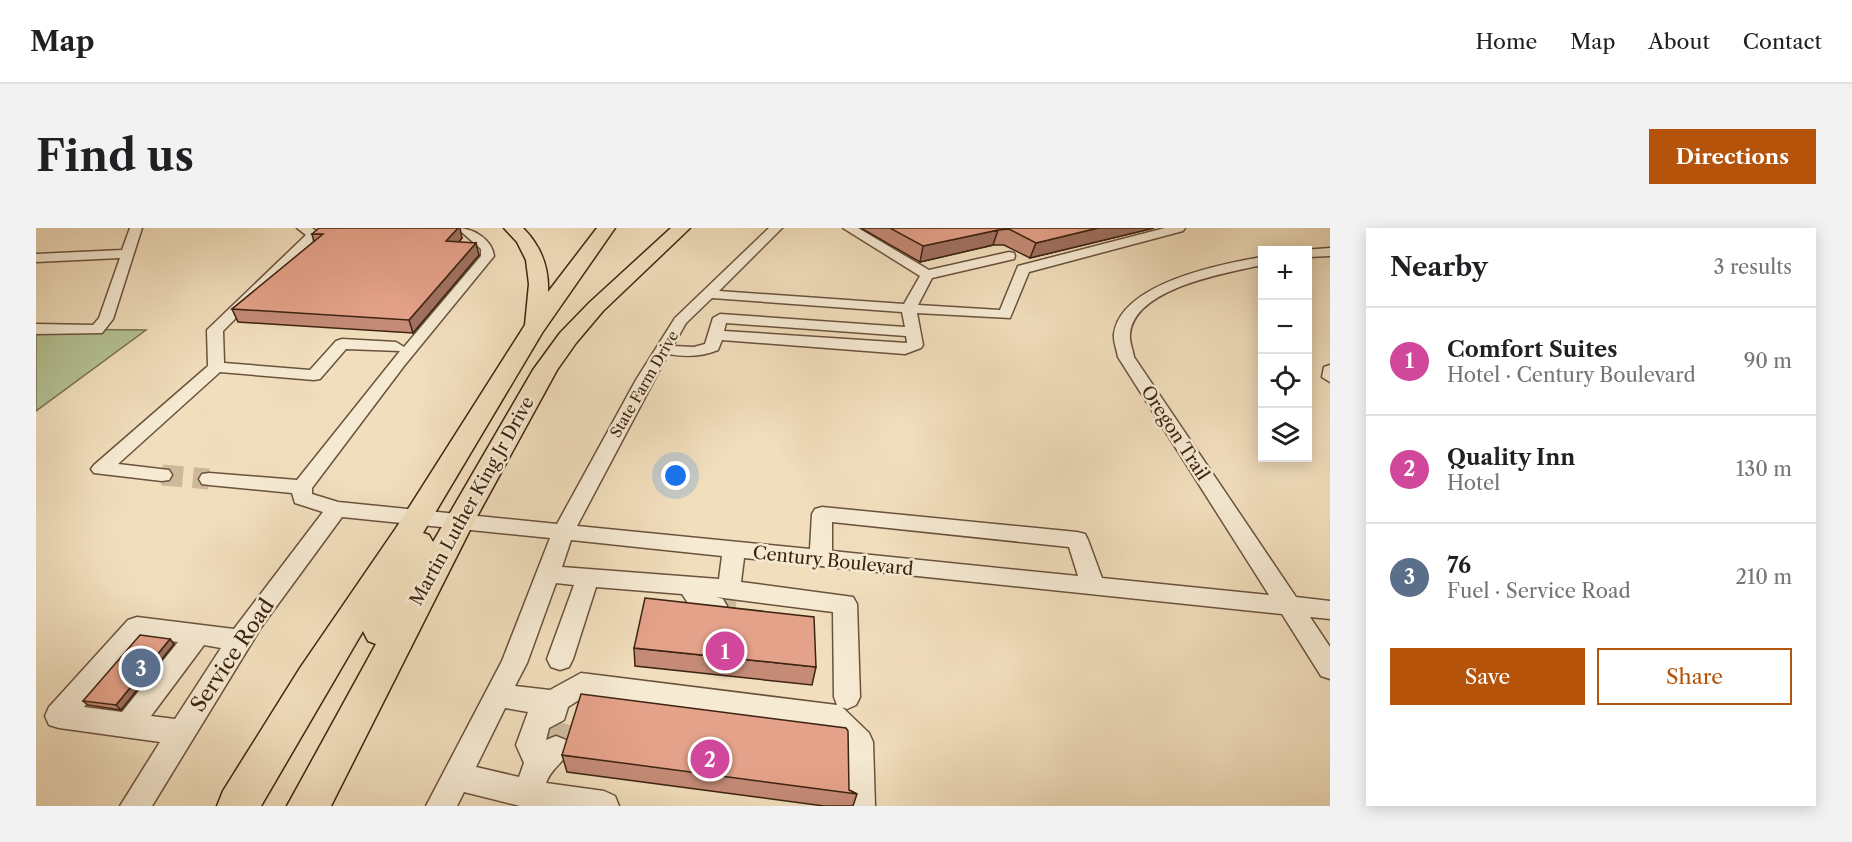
<!DOCTYPE html>
<meta charset="utf-8">
<style>
body{margin:0;font-family:"Libre Caslon Text",serif;background:#f2f2f2;color:#202124}
.controls{position:absolute;right:18px;top:18px;display:grid;overflow:hidden;border-radius:0px;box-shadow:0 3px 15px #0003}
.controls button{width:54px;height:54px;display:grid;place-items:center;padding:0;border:0;border-bottom:2px solid #e0e0e0;background:#fff;color:#202124;font:30px sans-serif}
.you{position:absolute;left:640px;top:248px;width:21px;height:21px;margin:-15px;border:4px solid #fff;border-radius:50%;background:#1a73e8;box-shadow:0 0 0 9px #1a73e833}
.badge{display:grid;place-items:center;width:39px;height:39px;border-radius:50%;background:#b45309;color:#fff;font-size:20px;font-weight:700}
.pin{position:absolute;translate:-50% -50%;border:3px solid #fff;box-shadow:0 2px 6px #0006}
.list{margin:0;padding:0;list-style:none}
h2{display:flex;justify-content:space-between;align-items:center;height:78px;margin:0;padding:0 24px;font-size:26px}
h2 small{font-size:20px;font-weight:400;color:#757577}
.list li{display:grid;grid-template-columns:39px 1fr auto;gap:18px;align-items:center;box-sizing:border-box;height:108px;padding:0 24px;border-top:2px solid #e0e0e0}
.list b{display:block;font-size:22px;white-space:nowrap}
.list p{margin:0;font-size:20px;white-space:nowrap;color:#757577}
.list em{font-size:20px;font-style:normal;color:#757577}
.actions{display:flex;gap:12px;padding:18px 24px}
.actions a{flex:1;padding:14px 0;border:2px solid #b45309;border-radius:0px;text-align:center;font-size:21px;color:#b45309}
.actions .main{background:#b45309;color:#fff}
.icon{flex:none;width:33px;height:33px;fill:none;stroke:currentColor;stroke-width:2;stroke-linecap:round;stroke-linejoin:round}
.map{position:relative;flex:none;width:1294px;height:578px;overflow:hidden;border-radius:0px}
header{display:flex;align-items:center;gap:36px;box-sizing:border-box;height:84px;padding:0 30px;background:#fff;border-bottom:2px solid #e0e0e0}
header strong{font-size:28px}
nav{display:flex;gap:33px;margin-inline-start:auto;font-size:21px}
.intro{display:flex;align-items:center;justify-content:space-between;box-sizing:border-box;height:144px;padding:0 36px}
h1{margin:0;font-size:42px}
.button{padding:15px 27px;border-radius:0px;background:#b45309;color:#fff;font-size:21px;font-weight:700}
main{display:flex;gap:36px;padding:0 36px}
aside{flex:1;background:#fff;border-radius:0px;box-shadow:0 3px 15px #0003}
.map>svg:first-child{display:block}
</style>
<header>
<strong>Map</strong>
<nav><a>Home</a><a>Map</a><a>About</a><a>Contact</a></nav>
</header>
<div class="intro"><h1>Find us</h1><a class="button">Directions</a></div>
<main>
<div class="map">
<svg width="1294" height="578" viewBox="0 0 1294 578">
<rect width="100%" height="100%" fill="#f1debc"/>
<filter id="stains"><feTurbulence type="fractalNoise" baseFrequency=".00333" numOctaves="4"/><feColorMatrix values="0 0 0 0 .2 0 0 0 0 .09 0 0 0 0 .02 0 0 0 .5 -.17"/></filter>
<radialGradient id="worn" r=".72"><stop offset=".6" stop-color="#630" stop-opacity="0"/><stop offset="1" stop-color="#630" stop-opacity=".3"/></radialGradient>
<path fill="#b4c295" stroke="#787353" stroke-width="1.5" d="M 0,101 L 110,102 L 0,183 Z"/>
<g fill="none" stroke-linecap="round" stroke-linejoin="round">
<path stroke="#cdb99a" stroke-width="21" stroke-dasharray="21 10" stroke-linecap="butt" d="M 126,247 L 173,251
M 679,378 L 708,380"/>
<path stroke="#cdb99a" stroke-width="27" stroke-dasharray="27 14" stroke-linecap="butt" d="M 520,521 L 528,495"/>
<defs>
<path id="minor" d="M 94,0 L 106,0 L 77,91 L 66,105 L 0,106 L 0,96 L 57,97 L 63,90 L 84,30 L 0,34 L 0,26 L 86,22 Z
M 261,0 L 276,0 L 284,6 L 187,103 L 188,135 L 274,142 L 300,113 L 306,111 L 360,114 L 368,119 L 445,28 L 445,21 L 421,0 C 437,0 456,11 458,28 L 368,138 L 276,260 L 276,266 L 302,274 L 521,296 L 600,152 L 639,90 L 733,0 L 746,0 L 683,63 L 868,76 L 884,48 L 807,0 L 822,0 L 893,42 L 973,24 L 978,25 L 979,28 L 978,31 L 896,50 L 882,77 L 964,82 L 982,38 L 1129,0 L 1149,0 L 1147,3 L 993,44 L 974,90 L 881,85 L 887,117 L 885,120 L 869,126 L 686,112 L 682,122 C 665,129 649,129 632,126 L 541,298 L 774,321 L 776,286 L 779,281 L 786,279 L 1041,304 L 1049,306 L 1052,312 L 1066,350 L 1233,367 L 1082,129 C 1081,122 1077,113 1078,106 C 1085,55 1185,36 1226,29 L 1226,37 C 1190,45 1098,60 1094,106 C 1093,113 1097,122 1098,129 L 1260,369 L 1294,373 L 1294,391 L 1274,389 L 1294,419 L 1294,451 L 1285,448 L 1246,386 L 708,330 L 705,354 L 817,369 L 821,376 L 824,469 L 820,477 L 811,481 L 806,479 L 833,505 L 837,514 L 839,578 L 809,578 L 809,519 L 789,498 L 549,468 L 532,479 L 528,492 L 513,500 L 510,512 L 520,508 L 530,512 L 534,521 C 527,536 516,539 510,555 L 568,563 L 579,568 L 583,578 L 484,578 L 428,564 L 421,578 L 390,578 L 466,433 L 514,310 L 306,289 L 226,398 L 116,578 L 84,578 L 124,514 L 23,500 L 13,497 L 9,488 L 13,479 L 92,392 L 101,389 L 198,401 L 287,284 L 259,275 L 256,265 L 173,257 L 166,256 L 163,251 L 166,246 L 173,245 L 261,252 L 364,123 L 310,121 L 284,151 L 278,152 L 184,144 L 82,236 L 133,242 L 136,247 L 133,252 L 126,253 L 58,245 L 55,241 L 58,237 L 172,138 L 171,102 L 270,7 ZM 676,70 L 866,84 L 869,99 L 684,86 L 677,90 L 669,116 L 658,119 L 637,118 L 650,95 ZM 690,95 L 870,108 L 871,115 L 688,103 ZM 796,294 L 1033,319 L 1042,348 L 796,323 ZM 535,312 L 686,328 L 683,351 L 526,339 ZM 520,355 L 538,357 L 511,431 L 515,439 L 524,442 L 533,439 L 537,431 L 560,359 L 646,366 L 656,381 L 679,387 L 687,385 L 691,378 L 687,371 L 680,369 L 797,384 L 798,469 L 801,477 L 545,445 L 514,462 L 479,458 L 491,435 ZM 107,410 L 142,414 L 86,484 L 48,479 ZM 168,417 L 185,420 L 139,491 L 115,488 ZM 469,480 L 492,484 L 480,517 L 488,535 L 483,549 L 440,539 Z
M 1294,20 L 1294,28 L 1272,29 L 1272,22 L 1267,22 Z
M 1294,137 L 1294,154 L 1286,149 L 1288,139 Z"/>
<path id="highway" d="M 468,0 L 487,0 C 505,18 513,39 512,64 L 561,0 L 579,0 L 506,105 L 387,305 L 393,307 L 397,314 L 497,142 L 524,105 L 553,75 L 635,0 L 654,0 L 567,83 L 540,115 L 521,142 L 438,294 L 295,578 L 251,578 L 340,416 L 332,413 L 327,403 L 225,578 L 181,578 L 187,563 L 264,440 L 360,300 L 489,97 L 493,56 L 490,32 L 481,14 Z"/>
</defs>
<use href="#minor" stroke="#6a523c" stroke-width="3"/>
<use href="#highway" stroke="#3d2411" stroke-width="3"/>
<use href="#minor" fill="#f6ead3" fill-rule="evenodd"/>
<use href="#highway" fill="#f1debc" fill-rule="evenodd"/>
</g>
<path fill="#c58b77" stroke="#3d2411" stroke-width="1.5" d="M 825,0 L 1118,0 L 994,30 L 968,17 L 957,17 L 884,34 Z
M 276,6 L 426,10 L 423,14 L 443,27 L 377,105 L 202,94 L 196,81 L 278,14 Z
M 134,411 L 138,416 L 85,482 L 52,477 L 47,473 Z
M 598,420 L 780,439 L 776,457 L 599,438 Z
M 526,527 L 813,562 L 821,566 L 817,578 L 788,578 L 531,544 Z"/>
<path fill="#a07161" stroke="#3d2411" stroke-width="1.5" d="M 422,0 L 424,0 L 426,10 L 413,25 L 410,13 Z
M 1062,0 L 1118,0 L 994,30 L 1000,15 Z
M 962,2 L 957,17 L 884,34 L 887,18 Z
M 440,15 L 443,27 L 377,105 L 373,92 Z
M 134,411 L 138,416 L 85,482 L 80,477 Z"/>
<path fill="#e5a28a" stroke="#3d2411" stroke-width="1.5" d="M 283,0 L 422,0 L 410,13 L 440,15 L 373,92 L 196,81 L 287,6 L 276,6 Z
M 854,0 L 1062,0 L 1000,15 L 973,1 L 962,2 L 887,18 Z
M 609,370 L 778,389 L 780,439 L 598,420 Z
M 104,407 L 134,411 L 80,477 L 47,473 Z
M 545,466 L 810,500 L 812,503 L 813,562 L 821,566 L 526,527 Z"/>
<g text-anchor="middle" dominant-baseline="central" stroke-width="5" stroke-linejoin="round" paint-order="stroke">
<g font-size="15" fill="#3d2411" stroke="#f6ead3">
<text transform="translate(608 156) rotate(-60)">State Farm Drive</text>
</g>
<g font-size="18" fill="#3d2411" stroke="#f6ead3">
<text transform="translate(1139 205) rotate(57)">Oregon Trail</text>
<text transform="translate(436 273) rotate(-61)">Martin Luther King Jr Drive</text>
<text transform="translate(797 333) rotate(6)">Century Boulevard</text>
</g>
<g font-size="21" fill="#3d2411" stroke="#f6ead3">
<text transform="translate(196 427) rotate(-56)">Service Road</text>
</g>
</g>
<rect width="100%" height="100%" filter="url(#stains)"/>
<rect width="100%" height="100%" fill="url(#worn)"/>
</svg>
<div class="controls">
<button>+</button>
<button>−</button>
<button><svg class="icon" aria-label="locate" viewBox="0 0 24 24"><circle cx="12" cy="12" r="6"/><path d="M12 2v4M12 18v4M2 12h4M18 12h4"/></svg></button>
<button><svg class="icon" aria-label="layers" viewBox="0 0 24 24"><path d="M12 4l9 5-9 5-9-5zM3 14l9 5 9-5"/></svg></button>
</div>
<div class="you"></div>
<div class="pin badge" style="left:689px;top:423px;background:#d1479c">1</div>
<div class="pin badge" style="left:674px;top:531px;background:#d1479c">2</div>
<div class="pin badge" style="left:105px;top:440px;background:#5c6f8a">3</div>
</div>
<aside>
<h2>Nearby<small>3 results</small></h2>
<ul class="list">
<li><span class="badge" style="background:#d1479c">1</span><div><b>Comfort Suites</b><p>Hotel · Century Boulevard</p></div><em>90 m</em></li>
<li><span class="badge" style="background:#d1479c">2</span><div><b>Quality Inn</b><p>Hotel</p></div><em>130 m</em></li>
<li><span class="badge" style="background:#5c6f8a">3</span><div><b>76</b><p>Fuel · Service Road</p></div><em>210 m</em></li>
</ul>
<div class="actions"><a class="main">Save</a><a>Share</a></div>
</aside>
</main>
